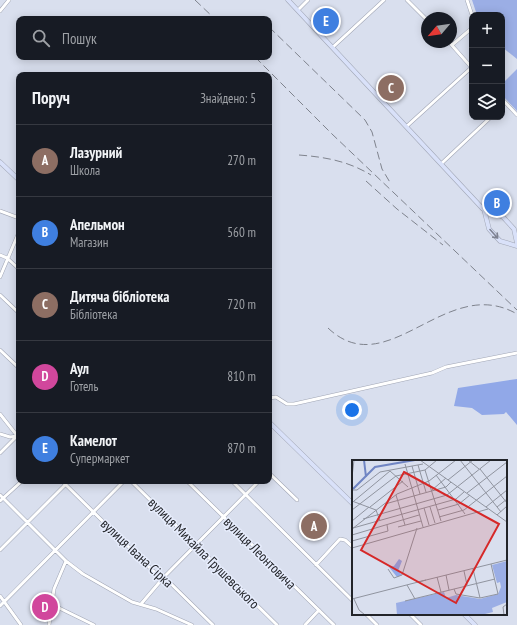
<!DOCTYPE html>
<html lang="uk">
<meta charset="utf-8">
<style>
body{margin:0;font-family:"PT Sans Narrow",sans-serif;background:#242831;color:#f1f3f6}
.controls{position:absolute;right:12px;top:12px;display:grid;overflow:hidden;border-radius:8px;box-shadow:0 2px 10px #0003}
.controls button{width:36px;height:36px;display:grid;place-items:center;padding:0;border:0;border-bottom:1px solid #363941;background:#171b24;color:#f1f3f6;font:20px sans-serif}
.compass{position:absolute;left:421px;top:12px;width:36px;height:36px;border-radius:50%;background:#171b24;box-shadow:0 2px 10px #0003;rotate:241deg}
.you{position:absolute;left:352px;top:410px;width:14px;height:14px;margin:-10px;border:3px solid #fff;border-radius:50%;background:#1a73e8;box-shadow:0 0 0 6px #1a73e833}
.badge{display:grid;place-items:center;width:26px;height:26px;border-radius:50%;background:#2563eb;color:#fff;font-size:13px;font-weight:700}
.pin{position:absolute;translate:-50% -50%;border:2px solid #fff;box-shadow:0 1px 4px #0006}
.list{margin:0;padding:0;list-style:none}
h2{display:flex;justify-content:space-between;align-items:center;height:52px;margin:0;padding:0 16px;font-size:17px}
h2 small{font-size:13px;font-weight:400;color:#9ea1a6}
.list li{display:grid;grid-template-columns:26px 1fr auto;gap:12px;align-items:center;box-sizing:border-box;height:72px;padding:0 16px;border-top:1px solid #363941}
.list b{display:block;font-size:15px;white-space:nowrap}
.list p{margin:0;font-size:13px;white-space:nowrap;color:#9ea1a6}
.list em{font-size:13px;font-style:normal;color:#9ea1a6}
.icon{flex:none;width:22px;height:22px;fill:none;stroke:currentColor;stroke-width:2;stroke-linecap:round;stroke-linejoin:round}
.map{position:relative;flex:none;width:517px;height:625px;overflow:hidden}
.search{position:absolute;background:#171b24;box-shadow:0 2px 10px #0003;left:16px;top:16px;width:256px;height:44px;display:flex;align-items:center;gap:10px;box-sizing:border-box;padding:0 14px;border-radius:8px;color:#9ea1a6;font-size:15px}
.panel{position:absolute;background:#171b24;box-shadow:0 2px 10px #0003;left:16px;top:72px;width:256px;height:412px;border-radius:8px}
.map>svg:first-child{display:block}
</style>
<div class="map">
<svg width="517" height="625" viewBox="0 0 517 625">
<rect width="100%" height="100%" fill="#d9dfee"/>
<path fill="#9baee5" d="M 472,0 L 517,0 L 517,59 L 502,47 L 502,15 L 477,15 Z
M 517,69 L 517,111 L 502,95 L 502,84 Z"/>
<path fill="#91a8e8" d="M 517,379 L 517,425 L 506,412 L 504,414 L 482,415 L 472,408 L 454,406 L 458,388 Z"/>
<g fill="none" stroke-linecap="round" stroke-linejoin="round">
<defs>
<path id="street" d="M 407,0 L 427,20
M 467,0 L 472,15
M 298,10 L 308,0
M 0,11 L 9,0
M 449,42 L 472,68
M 452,45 L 472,28
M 333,47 L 384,0
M 502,99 L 517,115
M 407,126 L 471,68
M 442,163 L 491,117
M 0,211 L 19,218
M 0,255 L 7,258 L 19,269
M 0,277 L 19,232
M 0,295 L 19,313
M 0,350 L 19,368
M 269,398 L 276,397 L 287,404 L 294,404 L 432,373 L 446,367 L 517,353
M 0,414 L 19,438
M 0,434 L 10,437 L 17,436
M 0,453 L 19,434
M 269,473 L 297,500
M 62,481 L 142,560 L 153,571 L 164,577 L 213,625
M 131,481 L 277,625
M 187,481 L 334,625
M 232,481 L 353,601
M 0,495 L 66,561 L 83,574 L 132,602 L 156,609 L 192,625
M 0,501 L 22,481
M 0,550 L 66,484
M 316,565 L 340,539 L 345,540 L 353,547
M 0,596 L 21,625
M 51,604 L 94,625
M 141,604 L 164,577 L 259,481
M 0,606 L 124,481
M 366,614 L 377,625
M 410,614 L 421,625
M 49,625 L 54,589 L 66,561
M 305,625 L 319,610"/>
<path id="secondary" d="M 288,0 L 483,209 L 503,217 L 514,229 L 517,243
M 0,162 L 19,180
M 484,209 L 489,229 L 500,241 L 517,246
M 269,422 L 353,504
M 464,614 L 475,625"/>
</defs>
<use href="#street" stroke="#a1a6b5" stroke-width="4"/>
<use href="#secondary" stroke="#a1a6b5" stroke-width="5"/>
<use href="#street" stroke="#fff" stroke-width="3"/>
<use href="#secondary" stroke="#d9e1f9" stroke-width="4"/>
<path stroke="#7f838d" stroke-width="1" stroke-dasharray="8 4" stroke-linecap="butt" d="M 195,0 L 215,19
M 269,27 L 365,120 L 372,132 L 382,169 L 391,184
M 255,57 L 332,134 L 517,310
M 299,155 C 325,157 348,161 371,175
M 366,181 L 397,209 L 443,245
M 328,328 C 388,385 446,273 517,314"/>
</g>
<defs><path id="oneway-shaft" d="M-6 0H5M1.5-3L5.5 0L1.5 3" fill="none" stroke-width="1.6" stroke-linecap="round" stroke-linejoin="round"/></defs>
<use stroke="#7e8291" href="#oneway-shaft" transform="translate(494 234) rotate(48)"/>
<g text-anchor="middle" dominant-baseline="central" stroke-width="3" stroke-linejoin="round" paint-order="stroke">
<g font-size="14" fill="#222429" stroke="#e6ecfc">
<text transform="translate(137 553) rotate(43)">вулиця Івана Сірка</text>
<text transform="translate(204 553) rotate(45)">вулиця Михайла Грушевського</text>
<text transform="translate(260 553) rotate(45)">вулиця Леонтовича</text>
</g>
</g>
<g transform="translate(352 460)">
<rect width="155" height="155" fill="#d9dfee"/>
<path d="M 155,101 L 155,142 L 140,148 L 141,152 L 129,155 L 45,155 L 44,143 L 92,132 L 94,138 L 104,135 L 128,139 L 146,134 L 149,127 L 148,122 L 145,123 L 140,105 Z" fill="#9baee5"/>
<path d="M 47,99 L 50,101 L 46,111 L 50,115 L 45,117 L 37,107 L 42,106 Z" fill="#91a8e8"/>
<path fill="none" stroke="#7085c3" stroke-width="2" d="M 12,0 L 14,17M 1,29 L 23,7 L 63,0"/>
<path fill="none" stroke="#90949f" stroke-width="1" d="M 68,0 L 155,62M 108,0 L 149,52M 116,0 L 127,9M 53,4 L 71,67M 66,5 L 74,32M 60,6 L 68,34M 128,9 L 155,43M 73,10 L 89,61M 38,11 L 56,27M 84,15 L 113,54M 0,17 L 2,0M 96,20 L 121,0M 0,30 L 5,30 L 28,12 L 71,4M 80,30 L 94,18M 115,33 L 155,2M 44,35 L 53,65M 0,41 L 24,50 L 28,61M 2,41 L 38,11M 33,44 L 94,27 L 99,22M 18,47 L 51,21M 78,47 L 83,63M 134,47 L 155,30M 145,47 L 155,39M 72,48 L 77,65M 0,50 L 44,16 L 73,10 L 85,0M 86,50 L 107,44 L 118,35M 145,55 L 155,46M 87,57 L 112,50 L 155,16M 11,59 L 95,35 L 139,0M 0,61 L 17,47M 46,67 L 69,61M 1,68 L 104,39 L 112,32M 0,69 L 45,34 L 77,21 L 104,0M 0,75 L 67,55M 0,81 L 36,71 L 35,65M 0,88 L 136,49M 36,109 L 42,118 L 50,115 L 65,68M 121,109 L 128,138M 112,111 L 115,125M 94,115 L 97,130M 85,117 L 89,132M 66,122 L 155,100M 55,125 L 63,139M 102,129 L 104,134 L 128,138 L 146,134 L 139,104M 0,139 L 74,120M 2,139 L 7,150 L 13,155M 53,141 L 143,119M 152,155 L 151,147 L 155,144"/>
<path fill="#d62828" fill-opacity="0.15" stroke="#d62828" stroke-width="2" d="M 52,12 L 147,64 L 104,143 L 9,90 Z"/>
<rect width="155" height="155" fill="none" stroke="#222429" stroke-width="2"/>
</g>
</svg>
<div class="controls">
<button>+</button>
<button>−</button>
<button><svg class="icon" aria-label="layers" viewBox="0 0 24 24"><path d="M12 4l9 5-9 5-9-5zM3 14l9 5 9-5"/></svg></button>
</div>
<svg class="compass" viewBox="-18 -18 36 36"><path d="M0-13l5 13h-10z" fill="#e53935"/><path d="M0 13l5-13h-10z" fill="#9ea1a6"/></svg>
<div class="you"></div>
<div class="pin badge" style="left:314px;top:526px;background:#8d6e63">A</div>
<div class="pin badge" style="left:497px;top:203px;background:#3f7fe0">B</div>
<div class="pin badge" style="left:391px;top:88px;background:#8d6e63">C</div>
<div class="pin badge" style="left:45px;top:607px;background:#d1479c">D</div>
<div class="pin badge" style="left:326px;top:21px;background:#3f7fe0">E</div>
<div class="search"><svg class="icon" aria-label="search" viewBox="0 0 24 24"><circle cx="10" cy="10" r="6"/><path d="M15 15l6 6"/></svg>Пошук</div>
<section class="panel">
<h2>Поруч<small>Знайдено: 5</small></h2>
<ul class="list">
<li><span class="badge" style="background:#8d6e63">A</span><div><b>Лазурний</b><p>Школа</p></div><em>270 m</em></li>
<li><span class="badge" style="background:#3f7fe0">B</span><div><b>Апельмон</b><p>Магазин</p></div><em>560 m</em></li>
<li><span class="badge" style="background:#8d6e63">C</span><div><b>Дитяча бібліотека</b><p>Бібліотека</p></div><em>720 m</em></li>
<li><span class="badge" style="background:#d1479c">D</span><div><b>Аул</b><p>Готель</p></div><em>810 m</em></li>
<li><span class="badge" style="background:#3f7fe0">E</span><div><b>Камелот</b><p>Супермаркет</p></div><em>870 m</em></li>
</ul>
</section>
</div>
